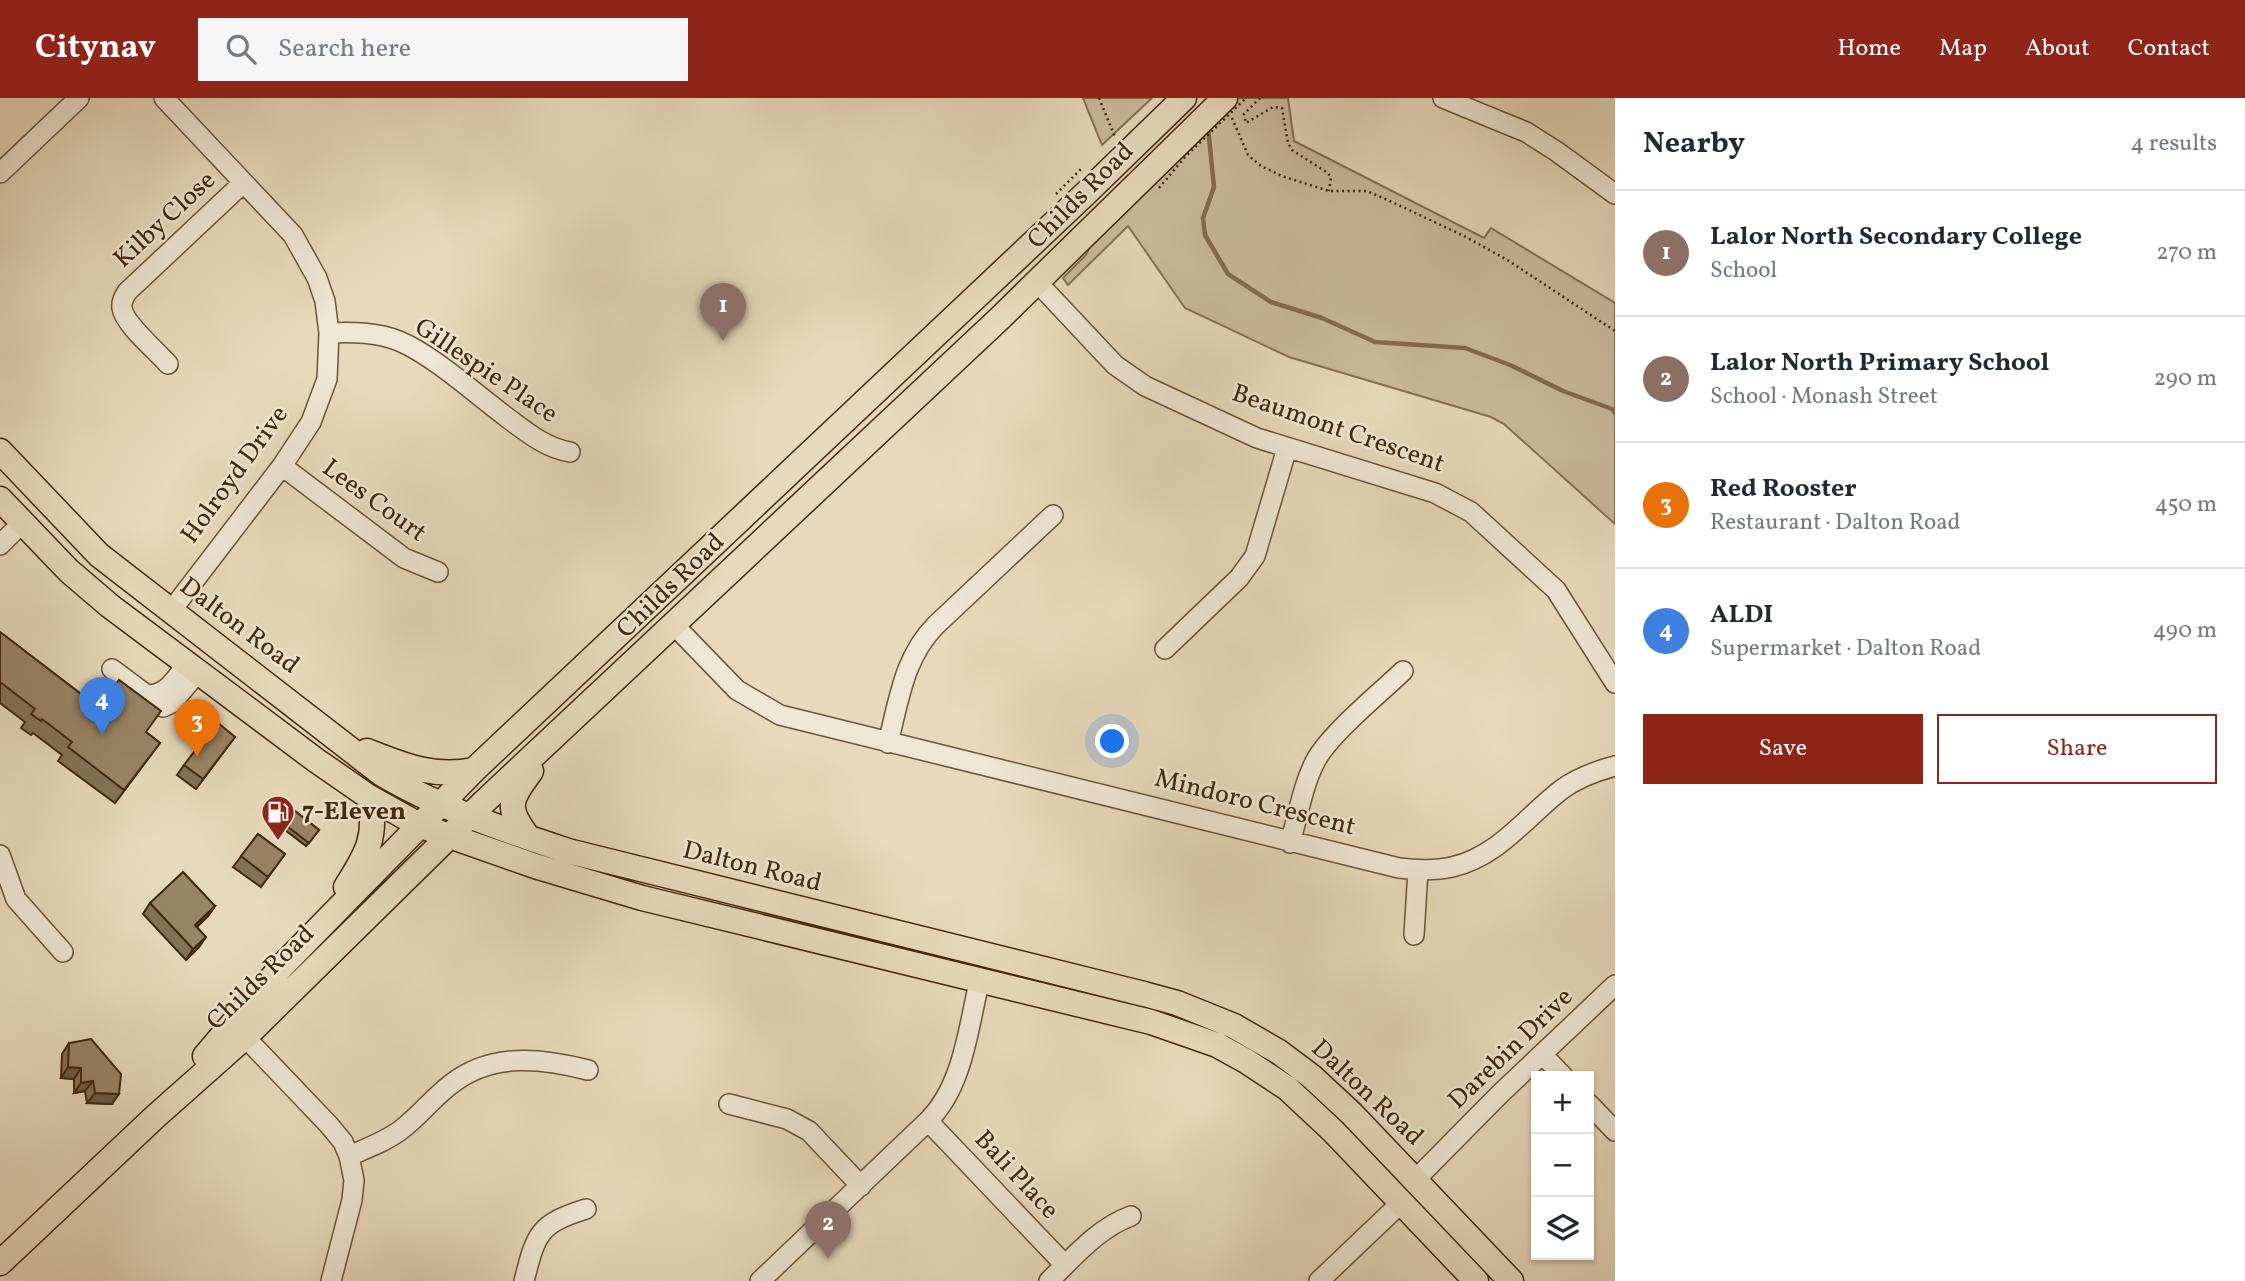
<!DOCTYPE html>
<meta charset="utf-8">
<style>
body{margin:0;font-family:Vollkorn,serif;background:#f6f6f7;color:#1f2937}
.controls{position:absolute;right:21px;bottom:21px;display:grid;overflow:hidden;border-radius:0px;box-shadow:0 2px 5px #0004}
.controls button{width:63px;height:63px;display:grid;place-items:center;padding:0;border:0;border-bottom:2px solid #e0e1e3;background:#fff;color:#1f2937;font:35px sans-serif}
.you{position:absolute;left:1113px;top:644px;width:24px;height:24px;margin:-18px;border:5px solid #fff;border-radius:50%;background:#1a73e8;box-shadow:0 0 0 10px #1a73e833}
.badge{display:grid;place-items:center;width:46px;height:46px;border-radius:50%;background:#8f2418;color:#fff;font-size:23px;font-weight:700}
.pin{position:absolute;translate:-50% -58px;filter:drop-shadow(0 2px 4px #0008)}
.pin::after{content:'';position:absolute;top:37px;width:24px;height:21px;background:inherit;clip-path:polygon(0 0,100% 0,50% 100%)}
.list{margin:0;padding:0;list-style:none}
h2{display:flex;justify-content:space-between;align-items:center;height:91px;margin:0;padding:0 28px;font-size:30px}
h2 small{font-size:23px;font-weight:400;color:#747a83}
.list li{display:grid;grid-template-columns:46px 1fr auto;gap:21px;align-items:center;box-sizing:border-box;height:126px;padding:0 28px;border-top:2px solid #e0e1e3}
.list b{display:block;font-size:26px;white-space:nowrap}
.list p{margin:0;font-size:23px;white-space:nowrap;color:#747a83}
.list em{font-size:23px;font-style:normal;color:#747a83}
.actions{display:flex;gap:14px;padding:21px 28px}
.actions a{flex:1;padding:16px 0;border:2px solid #8f2418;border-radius:0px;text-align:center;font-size:24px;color:#8f2418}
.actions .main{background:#8f2418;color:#fff}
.icon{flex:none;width:38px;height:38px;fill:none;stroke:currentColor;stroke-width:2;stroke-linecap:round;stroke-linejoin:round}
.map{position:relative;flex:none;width:1615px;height:1183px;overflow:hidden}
header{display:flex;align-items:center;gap:42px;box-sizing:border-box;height:98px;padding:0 35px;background:#8f2418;color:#fff}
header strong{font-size:33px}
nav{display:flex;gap:38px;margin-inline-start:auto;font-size:24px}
.search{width:490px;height:63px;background:#f6f6f7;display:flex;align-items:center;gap:18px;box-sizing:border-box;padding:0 24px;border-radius:0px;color:#747a83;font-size:26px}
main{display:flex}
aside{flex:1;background:#fff}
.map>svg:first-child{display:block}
</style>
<header>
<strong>Citynav</strong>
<div class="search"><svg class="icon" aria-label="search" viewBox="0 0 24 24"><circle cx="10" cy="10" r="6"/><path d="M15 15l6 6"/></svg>Search here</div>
<nav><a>Home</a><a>Map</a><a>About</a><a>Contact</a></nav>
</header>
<main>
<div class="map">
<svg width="1615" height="1183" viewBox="0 0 1615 1183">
<rect width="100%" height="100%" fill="#e7d9bc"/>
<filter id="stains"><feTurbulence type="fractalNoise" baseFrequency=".00286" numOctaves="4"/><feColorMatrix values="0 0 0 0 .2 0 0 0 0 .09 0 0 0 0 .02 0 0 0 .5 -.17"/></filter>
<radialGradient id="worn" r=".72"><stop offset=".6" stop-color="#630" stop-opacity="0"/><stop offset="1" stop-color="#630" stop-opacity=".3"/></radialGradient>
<path fill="#cbbb9e" stroke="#877154" stroke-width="2" d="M 1083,0 L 1152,0 L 1102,47 Z
M 1234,0 L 1288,0 L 1294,43 L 1484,140 L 1491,130 L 1615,205 L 1615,426 L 1504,326 L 1491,319 L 1289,259 L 1185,210 L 1128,128 L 1068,187 L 1063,180 L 1086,157 L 1097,134 Z"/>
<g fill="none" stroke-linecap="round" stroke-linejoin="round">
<path stroke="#846d50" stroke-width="4.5" d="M 1208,29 L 1214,89 L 1203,120 L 1205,137 L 1228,176 L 1271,204 L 1322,220 L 1375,244 L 1465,250 L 1510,267 L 1563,293 L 1612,311 L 1615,315"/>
<defs>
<path id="minor" d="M 164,0 L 293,137 L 317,180 L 325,203 L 329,235 L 327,281 L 311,324 L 282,368 L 171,513
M 1443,0 L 1526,34 L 1556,53 L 1615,96
M 0,75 L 79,0
M 1037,184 L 1115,267 L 1145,288 L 1257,340 L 1435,395 L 1471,414 L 1556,492 L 1615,585
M 329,235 C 352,234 377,234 399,243 C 433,257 478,298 509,321 C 528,335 546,350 570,354
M 168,266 C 157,253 124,226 122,210 C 121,204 124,199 127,194 L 243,85
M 282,368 L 404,460 L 438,474
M 0,447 L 22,425
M 674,527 L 737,592 L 780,617 L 1399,770 C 1416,772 1435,773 1452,769 C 1499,758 1526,719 1561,692 C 1577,680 1596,673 1615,668
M 1165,551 L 1239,480 L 1255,458 L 1287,350
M 112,571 L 163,609 L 172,605 L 198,574
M 146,597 C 168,597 174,582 187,566
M 888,645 C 899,602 904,559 936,527 L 1053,417
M 1290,745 C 1298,718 1303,686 1316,662 C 1331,635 1379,596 1403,573
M 0,757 L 16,801 L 63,854
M 1414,837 L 1418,772
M 245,939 L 329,1027 L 343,1044 L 349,1058 L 354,1082 L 352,1102 L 331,1183
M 1542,956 L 1563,978
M 729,1006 L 787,1021 L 809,1033 L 861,1088
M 1589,1006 L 1615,1033
M 928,1023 L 1065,1167
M 349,1058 C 367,1050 387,1043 402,1031 C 419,1018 433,1000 450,987 C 491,954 541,960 588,972
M 1415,1082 L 1501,995 L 1615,887
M 524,1183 C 536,1136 538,1126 586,1111
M 760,1183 L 928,1023 C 964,987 968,929 980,881
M 1049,1183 C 1074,1159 1098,1130 1131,1118
M 1319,1183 L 1401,1105"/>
<path id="major" d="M 0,353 L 99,457 L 382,676 C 439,710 505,732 568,753 L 1144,896 L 1177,905 L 1234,928 L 1279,954 L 1311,978 L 1352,1016 L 1511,1183
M 0,401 L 69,473 L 110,508 L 317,663 L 369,699 L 421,728 L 535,768 L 642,800 L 1151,924 L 1217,947 L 1246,963 L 1287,990 L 1333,1033 L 1476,1183
M 367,653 C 405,668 433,680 474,672
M 528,739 C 505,709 510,702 531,673
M 346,789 C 367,756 378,738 369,699
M 205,958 L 283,867 L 474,672 L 1084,97 L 1184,0
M 0,1165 L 156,1018 L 245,939 L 484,704 L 998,222 L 1225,0"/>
</defs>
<use href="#minor" stroke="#6c5436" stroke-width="22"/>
<use href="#major" stroke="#432709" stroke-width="27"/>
<path stroke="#432709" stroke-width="2.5" stroke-dasharray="2 3.5" stroke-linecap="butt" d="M 1099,0 L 1115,39
M 1260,0 L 1244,16 L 1246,25 L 1273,9 L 1282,10 L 1288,45 L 1292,52 L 1328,75 L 1331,80 L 1329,93
M 1232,20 L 1248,57 L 1261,68 L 1282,78 L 1329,93 L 1367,93 L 1392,104 L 1466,139 L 1509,163 L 1615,233
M 1056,96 L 1081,71"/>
<use href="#minor" stroke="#efe6d3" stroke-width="19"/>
<use href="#major" stroke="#e7d9bc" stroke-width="24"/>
<path stroke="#432709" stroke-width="2.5" stroke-dasharray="2 3.5" stroke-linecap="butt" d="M 1159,90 L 1185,59 L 1246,0"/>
</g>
<path fill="#837258" stroke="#432709" stroke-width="2" d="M 0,534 L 98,609 L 146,634 L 160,645 L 115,705 L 58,663 L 62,657 L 33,635 L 31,637 L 21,630 L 25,624 L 0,605 Z
M 235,639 L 196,691 L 177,677 L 184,667 Z
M 281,702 L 319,732 L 306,748 L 268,719 Z
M 258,736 L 285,756 L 261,789 L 233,769 Z
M 150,805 L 215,808 L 208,818 L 197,829 L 199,849 L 186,862 L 143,816 Z
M 69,945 L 112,1006 L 87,1005 L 85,993 L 74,995 L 74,981 L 61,980 L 62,956 Z"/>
<path fill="#6a5c47" stroke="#432709" stroke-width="2" d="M 215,808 L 208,818 L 188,837 L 195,827 Z
M 206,839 L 199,849 L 186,862 L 193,851 Z
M 68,969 L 81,970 L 74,981 L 61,980 Z
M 93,983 L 85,993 L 74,995 L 81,985 Z
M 95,995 L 119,996 L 112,1006 L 87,1005 Z"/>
<path fill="#988466" stroke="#432709" stroke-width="2" d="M 0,534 L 98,609 L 119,582 L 161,613 L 146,634 L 160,645 L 124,692 L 68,649 L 72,644 L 42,621 L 41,623 L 31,616 L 35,611 L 0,584 Z
M 217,624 L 235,639 L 203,681 L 184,667 Z
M 281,702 L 319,732 L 309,745 L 270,715 Z
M 258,736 L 285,756 L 268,779 L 241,758 Z
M 183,774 L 215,808 L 195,827 L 206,839 L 193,851 L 150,805 Z
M 91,941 L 121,976 L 119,996 L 95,995 L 93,983 L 81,985 L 81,970 L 68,969 L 69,945 Z"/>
<defs>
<symbol id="fuel-pin" viewBox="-11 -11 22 30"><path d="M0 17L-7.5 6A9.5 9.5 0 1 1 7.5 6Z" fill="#8f2418" stroke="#efe6d3"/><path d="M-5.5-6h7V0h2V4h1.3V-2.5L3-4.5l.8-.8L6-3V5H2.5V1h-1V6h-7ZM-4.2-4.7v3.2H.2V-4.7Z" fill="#fff"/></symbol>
</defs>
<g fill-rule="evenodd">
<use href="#fuel-pin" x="259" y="695" width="38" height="52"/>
</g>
<g text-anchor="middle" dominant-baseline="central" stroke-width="5" stroke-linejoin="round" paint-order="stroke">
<g font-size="26" fill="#432709" stroke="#efe6d3">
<text transform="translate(1081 98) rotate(-45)">Childs Road</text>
<text transform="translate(165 122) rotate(-43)">Kilby Close</text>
<text transform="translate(486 273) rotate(34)">Gillespie Place</text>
<text transform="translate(1338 331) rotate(19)">Beaumont Crescent</text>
<text transform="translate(235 377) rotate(-54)">Holroyd Drive</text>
<text transform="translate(374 403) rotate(36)">Lees Court</text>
<text transform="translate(671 488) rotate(-44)">Childs Road</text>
<text transform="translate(239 528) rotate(37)">Dalton Road</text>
<text transform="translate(1255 705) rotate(14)">Mindoro Crescent</text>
<text transform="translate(752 769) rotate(14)">Dalton Road</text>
<text transform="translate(261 880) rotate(-44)">Childs Road</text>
<text transform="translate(1511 951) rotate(-44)">Darebin Drive</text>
<text transform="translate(1367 995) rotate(43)">Dalton Road</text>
<text transform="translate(1016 1077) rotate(47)">Bali Place</text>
</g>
<g font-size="26" font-weight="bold" fill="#432709" stroke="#efe6d3" text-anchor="start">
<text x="302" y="714">7-Eleven</text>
</g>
</g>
<rect width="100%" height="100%" filter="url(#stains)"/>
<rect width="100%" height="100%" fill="url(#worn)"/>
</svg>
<div class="controls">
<button>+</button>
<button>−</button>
<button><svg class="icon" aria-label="layers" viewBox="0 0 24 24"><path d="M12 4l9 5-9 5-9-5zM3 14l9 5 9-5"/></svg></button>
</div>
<div class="you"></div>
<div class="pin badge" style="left:723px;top:243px;background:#8d6e63">1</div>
<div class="pin badge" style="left:828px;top:1161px;background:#8d6e63">2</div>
<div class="pin badge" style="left:197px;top:659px;background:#e8710a">3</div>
<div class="pin badge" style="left:102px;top:637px;background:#3f7fe0">4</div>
</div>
<aside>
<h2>Nearby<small>4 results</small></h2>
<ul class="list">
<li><span class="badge" style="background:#8d6e63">1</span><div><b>Lalor North Secondary College</b><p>School</p></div><em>270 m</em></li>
<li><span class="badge" style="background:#8d6e63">2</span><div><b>Lalor North Primary School</b><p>School · Monash Street</p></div><em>290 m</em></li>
<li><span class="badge" style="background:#e8710a">3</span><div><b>Red Rooster</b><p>Restaurant · Dalton Road</p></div><em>450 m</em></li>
<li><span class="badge" style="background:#3f7fe0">4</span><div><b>ALDI</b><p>Supermarket · Dalton Road</p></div><em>490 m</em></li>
</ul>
<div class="actions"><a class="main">Save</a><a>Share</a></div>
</aside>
</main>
